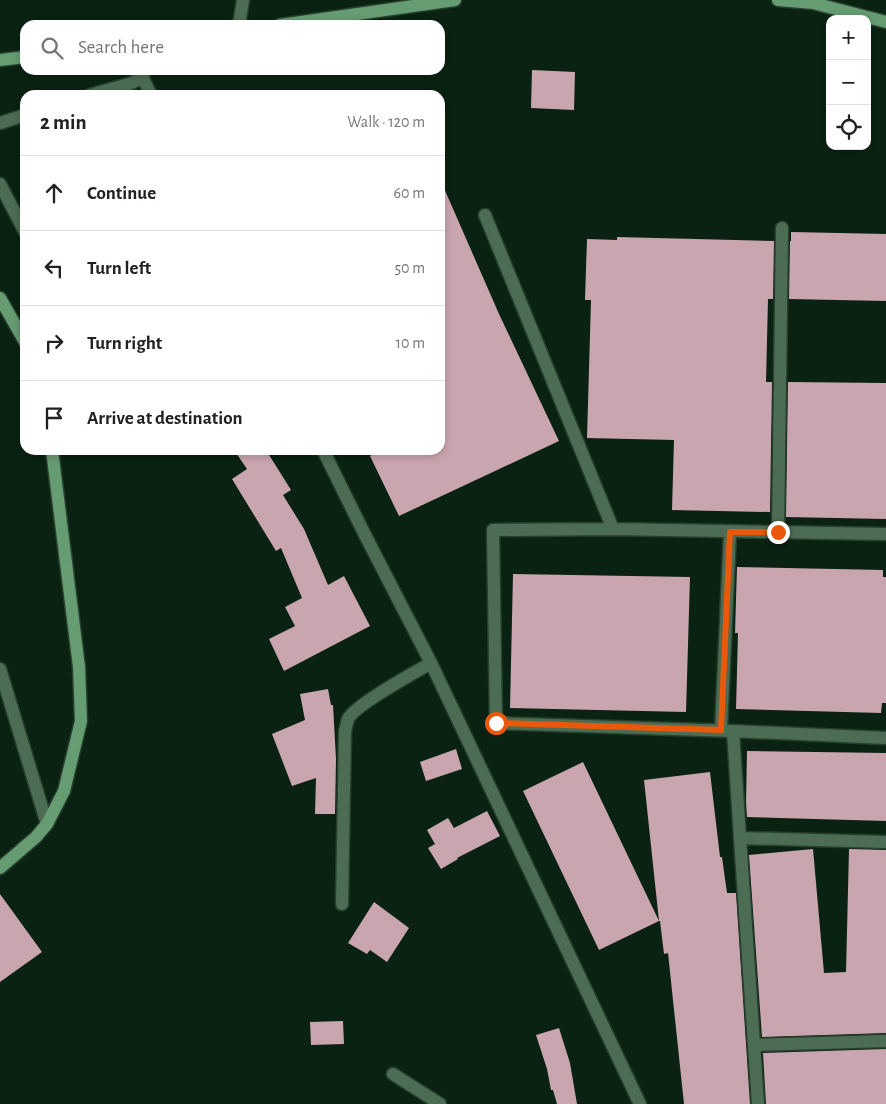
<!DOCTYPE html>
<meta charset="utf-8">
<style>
body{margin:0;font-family:"Alegreya Sans",sans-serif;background:#f2f2f2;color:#202124}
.controls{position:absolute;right:15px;top:15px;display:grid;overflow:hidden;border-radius:10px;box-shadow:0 2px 8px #0003}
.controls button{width:45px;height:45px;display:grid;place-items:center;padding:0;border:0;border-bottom:1px solid #e0e0e0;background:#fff;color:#202124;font:25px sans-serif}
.stop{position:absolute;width:15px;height:15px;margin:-11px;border:4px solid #ea580c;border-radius:50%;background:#fff}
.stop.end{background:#ea580c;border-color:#fff;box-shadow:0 1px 5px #0008}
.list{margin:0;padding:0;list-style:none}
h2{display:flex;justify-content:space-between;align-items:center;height:65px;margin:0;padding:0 20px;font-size:21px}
h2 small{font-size:16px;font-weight:400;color:#757577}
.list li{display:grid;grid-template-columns:32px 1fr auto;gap:15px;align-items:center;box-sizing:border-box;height:75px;padding:0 20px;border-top:1px solid #e0e0e0}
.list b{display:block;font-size:19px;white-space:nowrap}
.list em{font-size:16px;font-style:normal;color:#757577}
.icon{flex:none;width:28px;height:28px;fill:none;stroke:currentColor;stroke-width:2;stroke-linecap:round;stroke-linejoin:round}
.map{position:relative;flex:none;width:886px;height:1104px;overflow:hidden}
.search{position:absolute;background:#fff;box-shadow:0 2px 8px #0003;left:20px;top:20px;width:425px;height:55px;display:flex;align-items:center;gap:12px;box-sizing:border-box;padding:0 18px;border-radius:15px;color:#757577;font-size:19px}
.panel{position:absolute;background:#fff;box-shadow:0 2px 8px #0003;left:20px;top:90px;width:425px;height:365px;border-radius:15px}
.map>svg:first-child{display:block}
</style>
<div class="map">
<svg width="886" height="1104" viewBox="0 0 886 1104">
<rect width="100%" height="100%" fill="#0a2211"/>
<path fill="#c9a5b0" d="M 532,70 L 575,72 L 574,110 L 531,108 Z
M 440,179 L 499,314 L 559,441 L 399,516 L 370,456 L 371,456 L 368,450 L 440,450 Z
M 791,232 L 886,234 L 886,301 L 789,299 L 790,241 L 791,241 Z
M 617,237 L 774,241 L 773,299 L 768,299 L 766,382 L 772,382 L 770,512 L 672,510 L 674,440 L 587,438 L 591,300 L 585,300 L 587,239 L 617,240 Z
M 788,382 L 886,383 L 886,519 L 786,517 Z
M 234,450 L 266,450 L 291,490 L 283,495 L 304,529 L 328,585 L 344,576 L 370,626 L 284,671 L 269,639 L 295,626 L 285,607 L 302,598 L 281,548 L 276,551 L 232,479 L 247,469 Z
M 737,567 L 883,570 L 883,577 L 886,577 L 886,703 L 882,703 L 881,713 L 736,709 L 738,633 L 735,633 Z
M 513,574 L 690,577 L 686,712 L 510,708 Z
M 328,689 L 331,705 L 333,705 L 336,759 L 335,814 L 315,814 L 316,778 L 292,786 L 272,734 L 305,720 L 300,694 Z
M 456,749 L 462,769 L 426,781 L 420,762 Z
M 747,751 L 886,753 L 886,821 L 747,817 L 746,802 Z
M 583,762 L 659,921 L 599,950 L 523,791 Z
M 710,772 L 720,857 L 722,857 L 727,893 L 736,893 L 750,1104 L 684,1104 L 668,953 L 664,954 L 660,921 L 659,921 L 644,780 Z
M 487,811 L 500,836 L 457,858 L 458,859 L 441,869 L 428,848 L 435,844 L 427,830 L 448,818 L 454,828 Z
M 813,849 L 824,973 L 846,972 L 849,849 L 886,850 L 886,1033 L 762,1037 L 749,855 Z
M 0,894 L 42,952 L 0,982 Z
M 374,902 L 409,928 L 387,962 L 370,950 L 367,954 L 348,943 Z
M 343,1021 L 344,1044 L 311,1045 L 310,1022 Z
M 559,1028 L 570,1063 L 577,1104 L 557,1104 L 553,1090 L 551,1090 L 547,1069 L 536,1035 Z
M 886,1049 L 886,1104 L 766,1104 L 763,1053 Z"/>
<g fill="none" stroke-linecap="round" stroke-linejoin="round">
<defs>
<path id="lane" d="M 90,95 L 132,83 L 143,77
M 0,123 L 25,115
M 0,184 L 25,232"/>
<path id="street" d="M 239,25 L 243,0
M 139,70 L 151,95
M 485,215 L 613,529
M 323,450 L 364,533 L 431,663 L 640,1104
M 778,533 L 782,228
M 886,534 L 613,529 L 493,530 L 496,723 L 733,731 L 886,738
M 0,669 L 47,824
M 721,730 L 730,532
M 733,731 L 740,838 L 758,1104
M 740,838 L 886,842
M 342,904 L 345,731 C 346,727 347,723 348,719 C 356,704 414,673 431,663
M 755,1045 L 886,1041
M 393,1074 L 440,1104"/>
<path id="secondary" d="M 778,0 L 813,3 L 886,22
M 280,25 L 455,0
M 0,60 L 25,57
M 0,298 L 25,342
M 0,868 L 36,837 L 47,824 L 64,791 L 81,721 L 79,667 L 52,450"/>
</defs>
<use href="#lane" stroke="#283f2f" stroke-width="15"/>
<use href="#street" stroke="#283f2f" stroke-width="15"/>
<use href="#secondary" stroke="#283f2f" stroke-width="15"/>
<use href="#lane" stroke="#4c6d53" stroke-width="12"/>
<use href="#street" stroke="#4c6d53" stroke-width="12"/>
<use href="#secondary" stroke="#669c72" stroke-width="12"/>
</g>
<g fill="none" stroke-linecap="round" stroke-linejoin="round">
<path stroke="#ea580c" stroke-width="6" d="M 496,723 L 721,730 L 730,532 L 778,532"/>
</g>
</svg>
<div class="controls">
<button>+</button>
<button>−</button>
<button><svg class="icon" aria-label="locate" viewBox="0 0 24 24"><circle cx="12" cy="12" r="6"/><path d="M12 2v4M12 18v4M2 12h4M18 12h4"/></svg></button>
</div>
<div class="stop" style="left:496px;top:723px"></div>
<div class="stop end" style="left:778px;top:532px"></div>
<div class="search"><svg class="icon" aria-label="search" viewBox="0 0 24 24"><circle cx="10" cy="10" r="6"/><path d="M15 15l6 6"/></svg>Search here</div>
<section class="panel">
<h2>2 min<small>Walk · 120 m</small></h2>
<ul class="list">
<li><svg class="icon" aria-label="ahead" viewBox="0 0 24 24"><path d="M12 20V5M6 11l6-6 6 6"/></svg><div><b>Continue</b></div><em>60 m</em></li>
<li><svg class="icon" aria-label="left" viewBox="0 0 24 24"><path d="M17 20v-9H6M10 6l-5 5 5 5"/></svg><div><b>Turn left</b></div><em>50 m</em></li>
<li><svg class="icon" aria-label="right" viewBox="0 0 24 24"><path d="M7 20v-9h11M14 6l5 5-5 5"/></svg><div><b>Turn right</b></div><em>10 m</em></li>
<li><svg class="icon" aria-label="arrive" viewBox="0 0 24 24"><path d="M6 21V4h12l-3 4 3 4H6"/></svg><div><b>Arrive at destination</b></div></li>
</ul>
</section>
</div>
